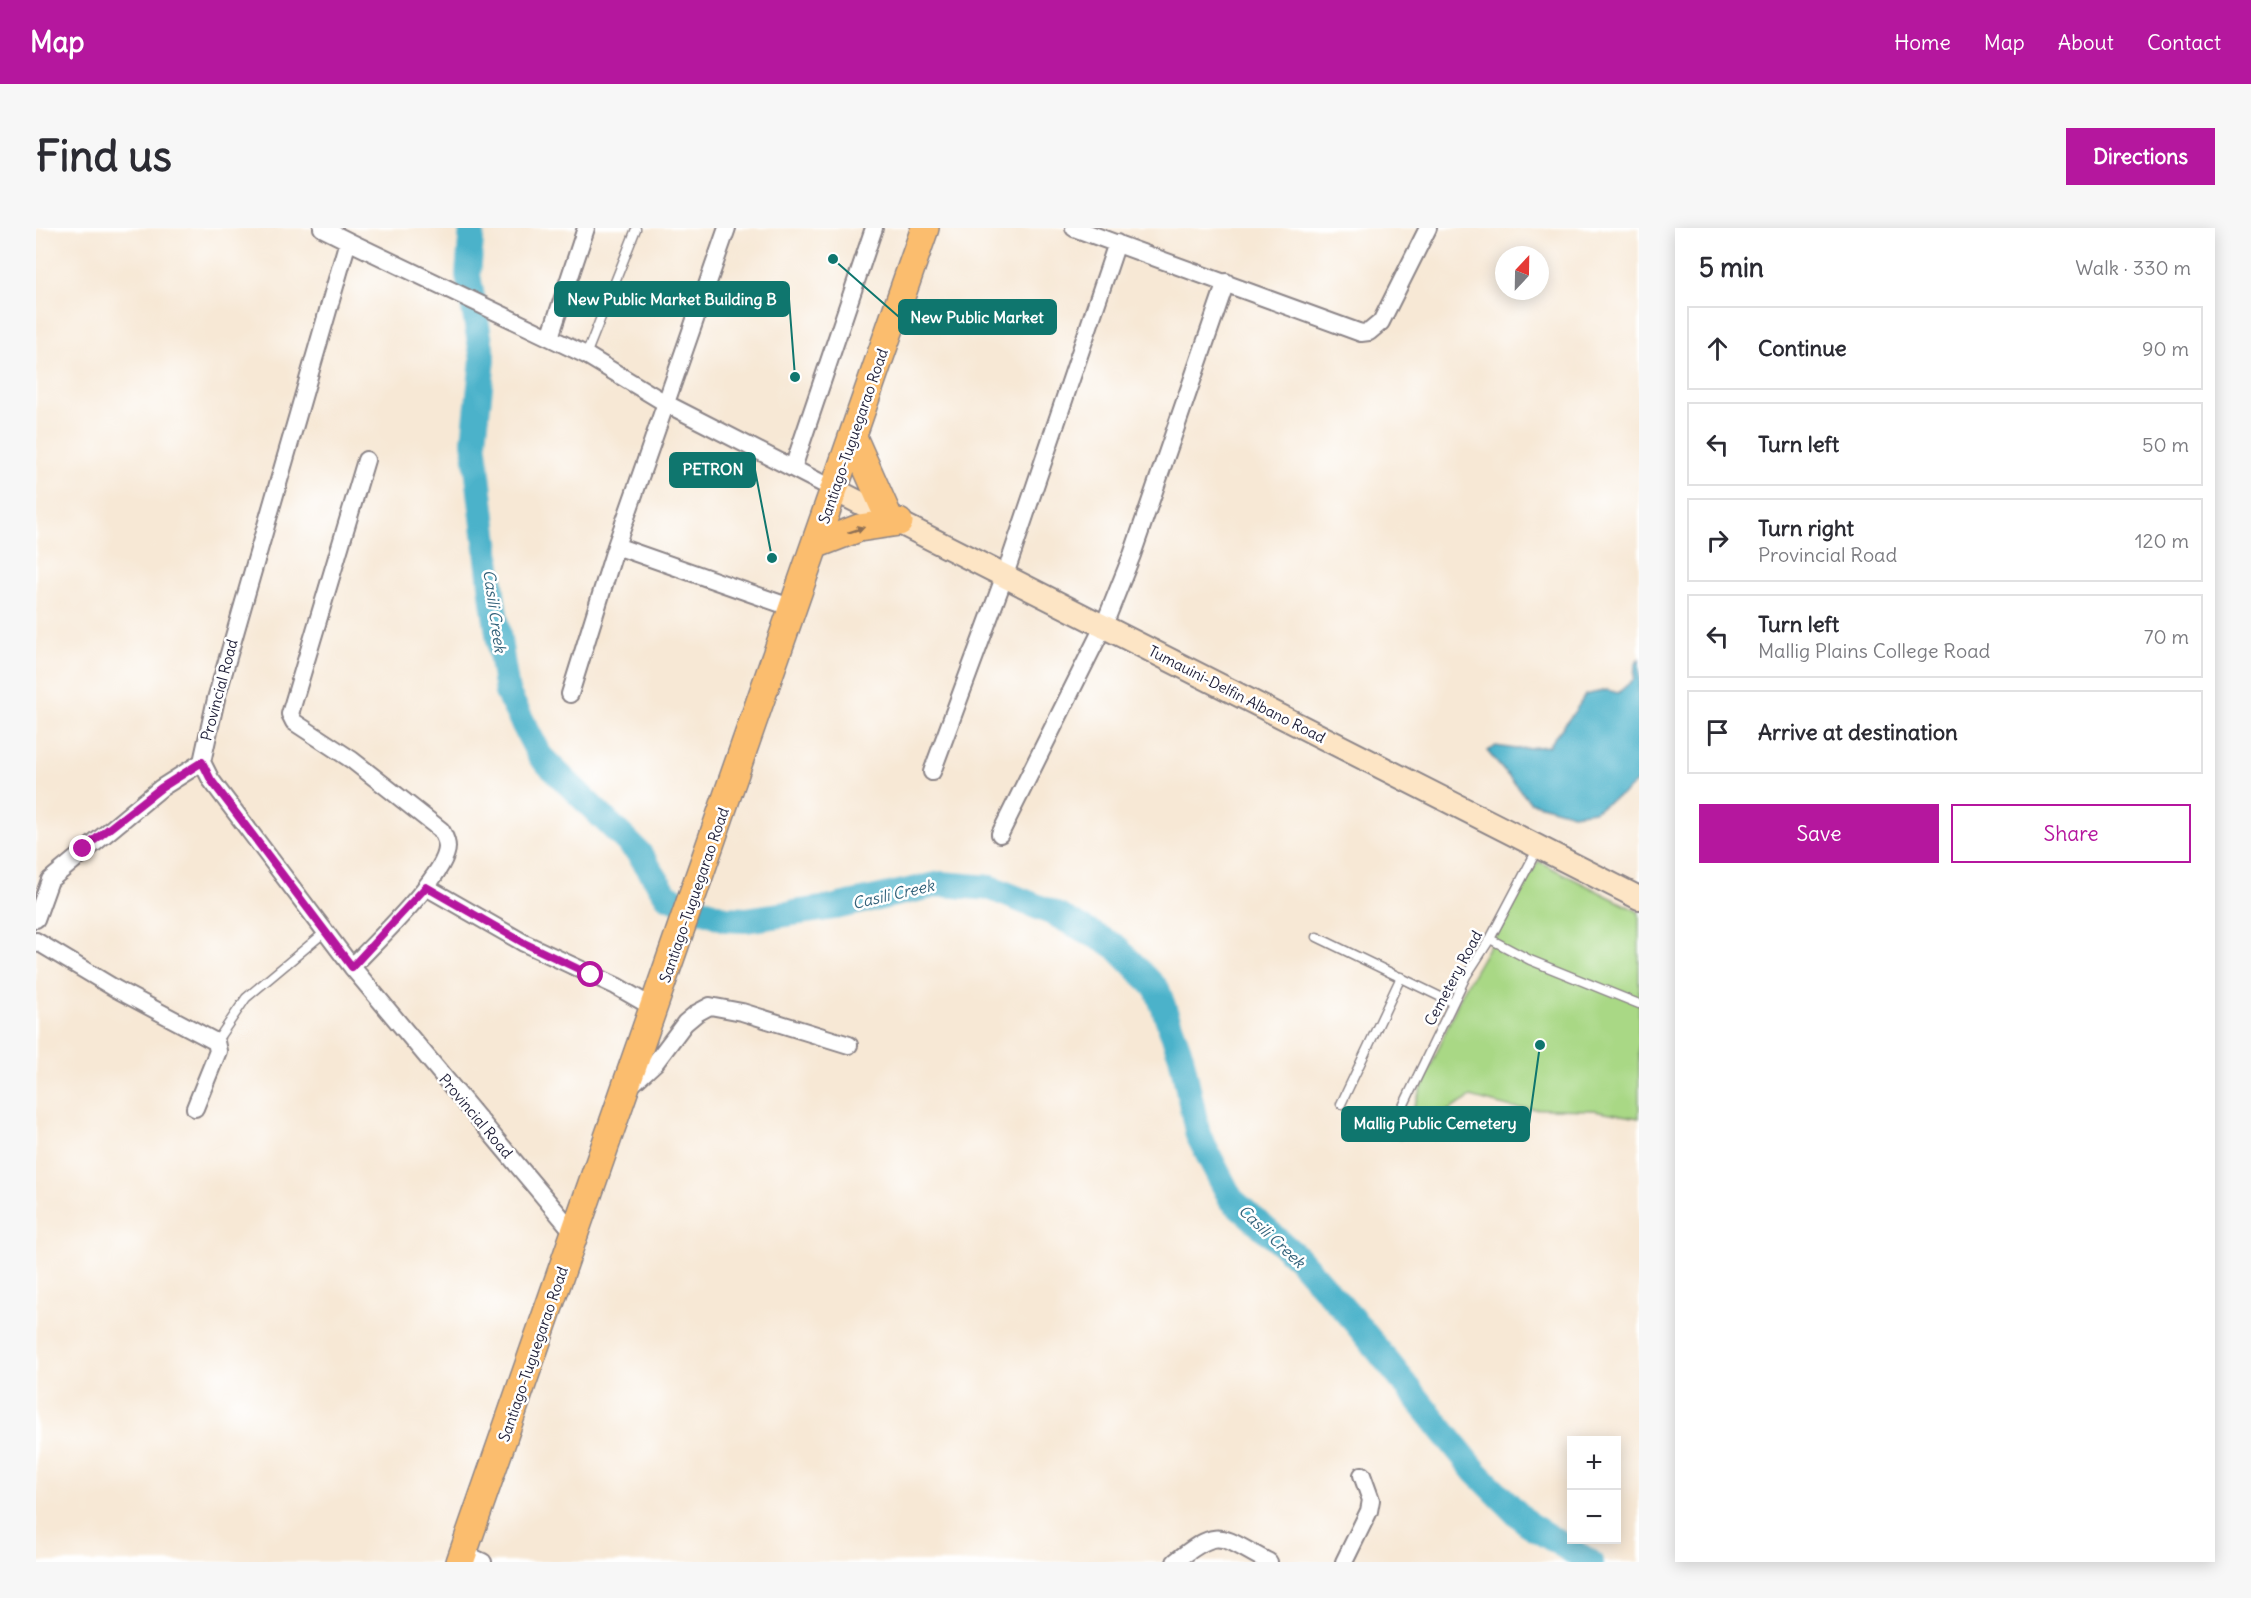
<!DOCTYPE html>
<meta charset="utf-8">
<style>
body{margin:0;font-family:Delius,sans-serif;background:#f7f7f7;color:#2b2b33}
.controls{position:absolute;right:18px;bottom:18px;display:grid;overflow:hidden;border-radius:0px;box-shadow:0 3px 15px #0003}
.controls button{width:54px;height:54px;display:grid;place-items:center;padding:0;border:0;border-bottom:2px solid #e1e1e2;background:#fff;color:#2b2b33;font:30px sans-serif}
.compass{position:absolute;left:1459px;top:18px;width:54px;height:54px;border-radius:50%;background:#fff;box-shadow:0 3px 15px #0003;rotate:22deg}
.stop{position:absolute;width:18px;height:18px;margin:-14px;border:4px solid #b5179e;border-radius:50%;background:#fff}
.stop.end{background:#b5179e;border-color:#fff;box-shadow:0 2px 6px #0008}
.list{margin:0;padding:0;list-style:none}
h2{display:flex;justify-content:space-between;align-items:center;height:78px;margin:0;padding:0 24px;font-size:26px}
h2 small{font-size:20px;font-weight:400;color:#7c7c81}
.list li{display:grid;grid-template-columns:39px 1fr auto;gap:18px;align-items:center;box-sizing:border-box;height:84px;margin:0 12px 12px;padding:0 12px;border:2px solid #e1e1e2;border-radius:0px}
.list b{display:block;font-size:22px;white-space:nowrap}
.list p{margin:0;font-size:20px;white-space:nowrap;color:#7c7c81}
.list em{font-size:20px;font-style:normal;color:#7c7c81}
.actions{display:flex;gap:12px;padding:18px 24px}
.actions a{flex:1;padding:14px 0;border:2px solid #b5179e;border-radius:0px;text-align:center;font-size:21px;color:#b5179e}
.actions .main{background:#b5179e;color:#fff}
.icon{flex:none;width:33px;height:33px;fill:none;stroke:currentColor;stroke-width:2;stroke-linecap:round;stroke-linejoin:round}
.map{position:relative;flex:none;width:1603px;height:1334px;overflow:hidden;border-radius:0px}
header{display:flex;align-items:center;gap:36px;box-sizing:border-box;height:84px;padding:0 30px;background:#b5179e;color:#fff}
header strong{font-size:28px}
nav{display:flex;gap:33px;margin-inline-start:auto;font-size:21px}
.intro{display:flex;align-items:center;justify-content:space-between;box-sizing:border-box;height:144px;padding:0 36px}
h1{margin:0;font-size:42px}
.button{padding:15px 27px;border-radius:0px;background:#b5179e;color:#fff;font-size:21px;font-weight:700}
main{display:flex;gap:36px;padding:0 36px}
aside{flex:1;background:#fff;border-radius:0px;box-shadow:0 3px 15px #0003}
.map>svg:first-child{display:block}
</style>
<header>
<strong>Map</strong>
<nav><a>Home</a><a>Map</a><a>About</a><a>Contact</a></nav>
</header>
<div class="intro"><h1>Find us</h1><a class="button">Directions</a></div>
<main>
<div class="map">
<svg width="1603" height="1334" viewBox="0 0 1603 1334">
<rect width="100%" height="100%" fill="#fff"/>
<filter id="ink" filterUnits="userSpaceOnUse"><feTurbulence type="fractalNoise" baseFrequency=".0167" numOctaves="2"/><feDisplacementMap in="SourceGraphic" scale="12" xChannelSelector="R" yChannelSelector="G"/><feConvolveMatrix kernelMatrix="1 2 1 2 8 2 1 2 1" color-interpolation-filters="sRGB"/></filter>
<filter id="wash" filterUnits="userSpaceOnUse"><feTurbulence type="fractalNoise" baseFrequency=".008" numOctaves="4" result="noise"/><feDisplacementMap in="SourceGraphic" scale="24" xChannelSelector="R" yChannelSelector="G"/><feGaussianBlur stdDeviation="1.35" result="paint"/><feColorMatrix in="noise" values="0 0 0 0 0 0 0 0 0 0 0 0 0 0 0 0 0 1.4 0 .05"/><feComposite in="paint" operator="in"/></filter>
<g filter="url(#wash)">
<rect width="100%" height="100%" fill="#f7e8d5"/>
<path fill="#a9d885" stroke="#667d60" stroke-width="1.5" d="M 1502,633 L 1603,684 L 1603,890 L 1558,882 L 1476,880 L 1435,869 L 1364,911 L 1426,765 Z"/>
<path fill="#4bb2ca" stroke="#366a82" stroke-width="1.5" d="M 1603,431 L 1603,552 L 1588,565 L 1558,583 L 1537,586 L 1494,574 L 1451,523 L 1460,518 L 1480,521 L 1512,518 C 1524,501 1539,486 1549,467 L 1571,462 L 1582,465 L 1598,451 L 1599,436 Z"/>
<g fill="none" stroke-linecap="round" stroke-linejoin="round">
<path stroke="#4bb2ca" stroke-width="26" d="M 436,0 L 432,47 L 447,131 L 438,213 L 457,373 L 471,464 L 504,528 L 603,625 L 631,668 L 689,691 L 710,692 L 799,679 L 905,656 L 955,660 L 1017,685 L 1079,718 L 1121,761 L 1145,828 L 1162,907 L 1195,971 L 1262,1030 L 1321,1096 L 1440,1244 L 1492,1296 L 1554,1334"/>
</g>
</g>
<g filter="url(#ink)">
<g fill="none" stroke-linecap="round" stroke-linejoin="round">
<defs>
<path id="service" d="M 550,127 L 600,1
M 1281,709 L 1417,775
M 1454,711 L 1494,732 L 1603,776
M 180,814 L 210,770 L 289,704
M 1305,876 L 1365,749
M 1359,895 L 1430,748 L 1454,711 L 1502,620"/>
<path id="minor" d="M 286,0 L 312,13 L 180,471 L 166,534 L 175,552 L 316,739 L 539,1006
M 1038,0 L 1325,105 L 1333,104 L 1345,94 L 1392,0
M 312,13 L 550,127 L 631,176 L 799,262
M 514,109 L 550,0
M 757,240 L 838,0
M 580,318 L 757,380
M 534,466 L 580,318 L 691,0
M 896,544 L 969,347 L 1081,15
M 964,606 L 1068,397 L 1096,327 L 1190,54
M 390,659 L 488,715 L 580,758 L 618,780
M 0,691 L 14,652 L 125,560 L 166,534
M 0,713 L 80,761 L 180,814 L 182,823 L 159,880
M 316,739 C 337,716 411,647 411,619 C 411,612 408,608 405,602 L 316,532 L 258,494 L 254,486 L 330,232
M 594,858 L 619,835 L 649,795 L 661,785 L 674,778 L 706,784 L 813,817
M 427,1325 L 447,1334
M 1139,1334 C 1185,1297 1184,1309 1233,1334
M 1308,1334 L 1333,1283 L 1335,1272 L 1326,1247"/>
<path id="secondary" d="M 799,262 L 1603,670"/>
<path id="trunk" d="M 817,209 L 852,288
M 779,317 L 823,300 L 863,294
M 424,1334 L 889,0"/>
</defs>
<use href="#service" stroke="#8c8588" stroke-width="11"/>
<use href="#minor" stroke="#8c8588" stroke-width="20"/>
<use href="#secondary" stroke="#8c8588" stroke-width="26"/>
<use href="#trunk" stroke="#8c8588" stroke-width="30"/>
<use href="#service" stroke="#fff" stroke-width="8"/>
<use href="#minor" stroke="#fff" stroke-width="16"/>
<use href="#secondary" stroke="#fde5c5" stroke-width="22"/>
<use href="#trunk" stroke="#fbbd6e" stroke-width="27"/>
</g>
<defs><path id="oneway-solid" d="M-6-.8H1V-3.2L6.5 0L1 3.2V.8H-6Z" transform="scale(1.5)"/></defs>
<use fill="#8e7054" href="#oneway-solid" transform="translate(820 302) rotate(-18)"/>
</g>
<g fill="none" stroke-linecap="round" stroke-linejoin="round" filter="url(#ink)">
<path stroke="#b5179e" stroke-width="8" d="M 47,621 L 125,560 L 166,534 L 175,552 L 316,739 L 390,659 L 488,715 L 555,747"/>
</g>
<g text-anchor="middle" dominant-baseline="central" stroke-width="5" stroke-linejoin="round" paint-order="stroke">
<g font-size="15" fill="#22223b" stroke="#fff">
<text transform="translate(817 208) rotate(-71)">Santiago-Tuguegarao Road</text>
<text transform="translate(183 462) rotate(-75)">Provincial Road</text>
<text transform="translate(1201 466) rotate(27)">Tumauini-Delfin Albano Road</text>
<text transform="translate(658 667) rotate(-71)">Santiago-Tuguegarao Road</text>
<text transform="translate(1417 750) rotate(-62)">Cemetery Road</text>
<text transform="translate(440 888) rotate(50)">Provincial Road</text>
<text transform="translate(497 1126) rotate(-71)">Santiago-Tuguegarao Road</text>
</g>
<g font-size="16" font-style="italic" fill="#34637b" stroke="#fff">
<text transform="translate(459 383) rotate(82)">Casili Creek</text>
<text transform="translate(857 666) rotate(-13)">Casili Creek</text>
<text transform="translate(1236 1008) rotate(43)">Casili Creek</text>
</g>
</g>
<path fill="none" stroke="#0f766e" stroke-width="2" d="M759 149L753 71M797 31L863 89M736 330L719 242M1504 817L1493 896"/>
<g fill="#0f766e" stroke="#fff" stroke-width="2">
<circle cx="759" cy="149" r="6"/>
<circle cx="797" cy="31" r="6"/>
<circle cx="736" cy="330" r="6"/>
<circle cx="1504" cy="817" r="6"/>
</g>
<g fill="#0f766e" stroke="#0f766e" stroke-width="2">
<rect x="519" y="54" width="234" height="34" rx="6"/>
<rect x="863" y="72" width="157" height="34" rx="6"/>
<rect x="634" y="225" width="85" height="34" rx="6"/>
<rect x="1306" y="879" width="187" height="34" rx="6"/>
</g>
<g font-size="16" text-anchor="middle" font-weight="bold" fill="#fff">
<text x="636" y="77">New Public Market Building B</text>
<text x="941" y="95">New Public Market</text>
<text x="677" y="247">PETRON</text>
<text x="1399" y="901">Mallig Public Cemetery</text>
</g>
</svg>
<div class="controls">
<button>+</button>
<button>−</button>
</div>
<svg class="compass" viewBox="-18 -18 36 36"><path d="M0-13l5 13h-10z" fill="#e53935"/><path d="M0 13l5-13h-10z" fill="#7c7c81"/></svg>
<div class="stop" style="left:555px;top:747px"></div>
<div class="stop end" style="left:47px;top:621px"></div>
</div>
<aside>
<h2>5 min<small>Walk · 330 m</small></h2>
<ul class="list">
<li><svg class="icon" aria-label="ahead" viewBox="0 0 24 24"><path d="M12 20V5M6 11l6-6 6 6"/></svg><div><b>Continue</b></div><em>90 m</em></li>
<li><svg class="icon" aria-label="left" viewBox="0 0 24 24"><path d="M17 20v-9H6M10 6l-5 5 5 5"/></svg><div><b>Turn left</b></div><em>50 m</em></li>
<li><svg class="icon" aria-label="right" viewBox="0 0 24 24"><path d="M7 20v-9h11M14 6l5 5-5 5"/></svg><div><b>Turn right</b><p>Provincial Road</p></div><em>120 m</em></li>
<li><svg class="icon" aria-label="left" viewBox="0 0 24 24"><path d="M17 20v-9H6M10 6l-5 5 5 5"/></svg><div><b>Turn left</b><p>Mallig Plains College Road</p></div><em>70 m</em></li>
<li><svg class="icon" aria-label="arrive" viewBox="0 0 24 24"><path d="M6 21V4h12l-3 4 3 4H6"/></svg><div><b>Arrive at destination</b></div></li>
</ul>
<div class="actions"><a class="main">Save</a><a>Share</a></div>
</aside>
</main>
